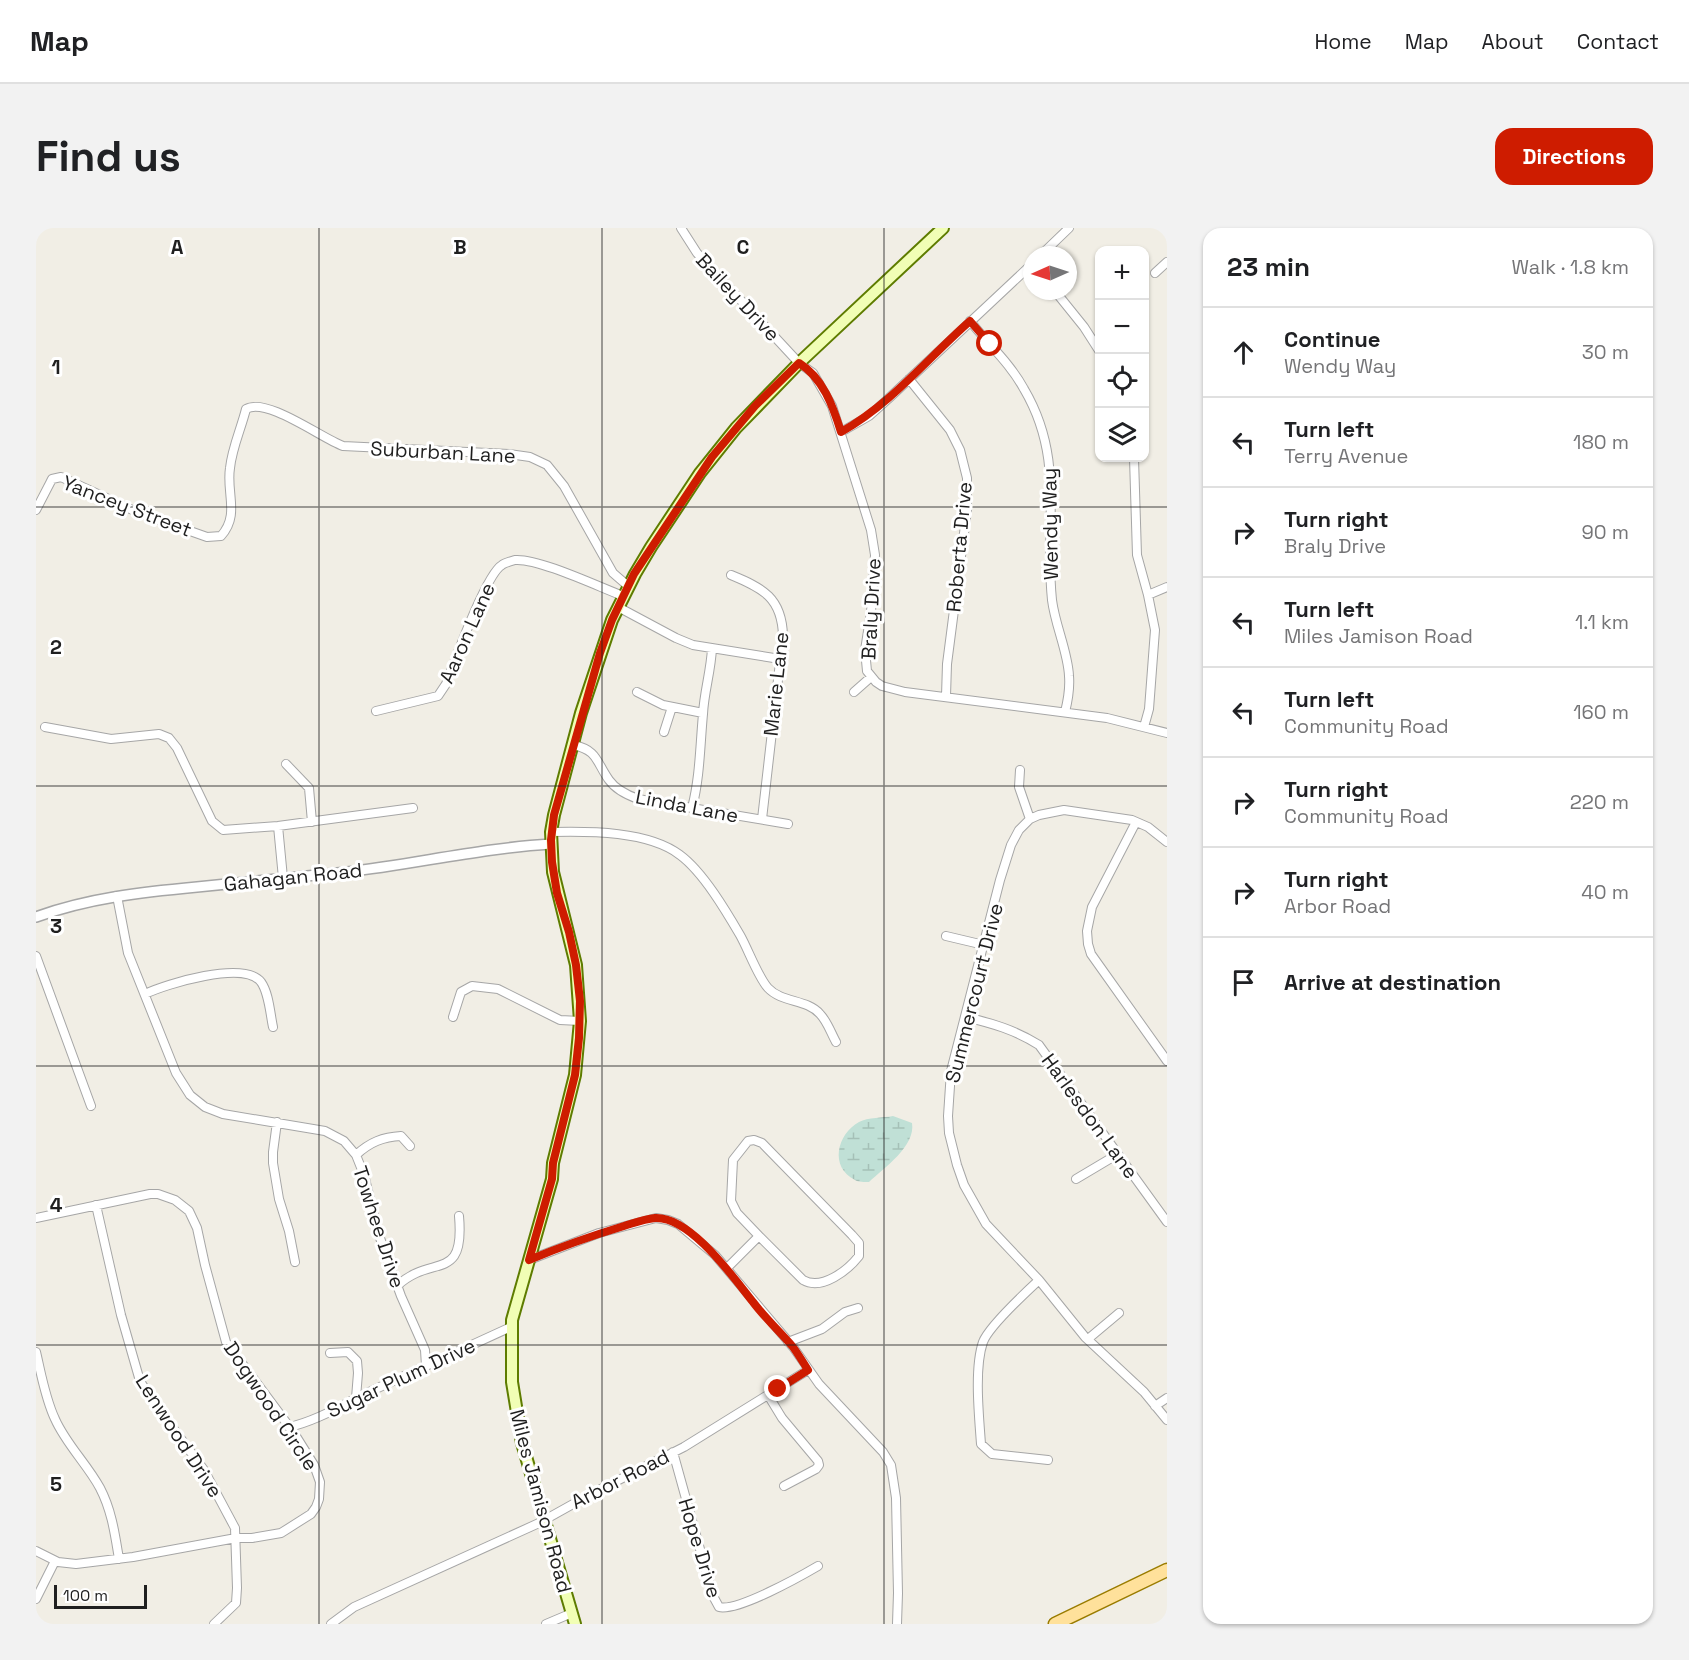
<!DOCTYPE html>
<meta charset="utf-8">
<style>
body{margin:0;font-family:"Space Grotesk",sans-serif;background:#f2f2f2;color:#202124}
.controls{position:absolute;right:18px;top:18px;display:grid;overflow:hidden;border-radius:12px;box-shadow:0 2px 4px #0004}
.controls button{width:54px;height:54px;display:grid;place-items:center;padding:0;border:0;border-bottom:2px solid #e0e0e0;background:#fff;color:#202124;font:30px sans-serif}
.compass{position:absolute;left:987px;top:18px;width:54px;height:54px;border-radius:50%;background:#fff;box-shadow:0 2px 4px #0004;rotate:267deg}
.scale{position:absolute;left:18px;bottom:15px;width:93px;box-sizing:border-box;padding-left:6px;border:3px solid #1f1f1f;border-top:0;font-size:16px;line-height:21px;white-space:nowrap;color:#1f1f1f;-webkit-text-stroke:4px #fff;paint-order:stroke}
.stop{position:absolute;width:18px;height:18px;margin:-14px;border:4px solid #ce1c00;border-radius:50%;background:#fff}
.stop.end{background:#ce1c00;border-color:#fff;box-shadow:0 2px 6px #0008}
.list{margin:0;padding:0;list-style:none}
h2{display:flex;justify-content:space-between;align-items:center;height:78px;margin:0;padding:0 24px;font-size:26px}
h2 small{font-size:20px;font-weight:400;color:#757577}
.list li{display:grid;grid-template-columns:39px 1fr auto;gap:18px;align-items:center;box-sizing:border-box;height:90px;padding:0 24px;border-top:2px solid #e0e0e0}
.list b{display:block;font-size:22px;white-space:nowrap}
.list p{margin:0;font-size:20px;white-space:nowrap;color:#757577}
.list em{font-size:20px;font-style:normal;color:#757577}
.icon{flex:none;width:33px;height:33px;fill:none;stroke:currentColor;stroke-width:2;stroke-linecap:round;stroke-linejoin:round}
.map{position:relative;flex:none;width:1131px;height:1396px;overflow:hidden;border-radius:18px}
header{display:flex;align-items:center;gap:36px;box-sizing:border-box;height:84px;padding:0 30px;background:#fff;border-bottom:2px solid #e0e0e0}
header strong{font-size:28px}
nav{display:flex;gap:33px;margin-inline-start:auto;font-size:21px}
.intro{display:flex;align-items:center;justify-content:space-between;box-sizing:border-box;height:144px;padding:0 36px}
h1{margin:0;font-size:42px}
.button{padding:15px 27px;border-radius:18px;background:#ce1c00;color:#fff;font-size:21px;font-weight:700}
main{display:flex;gap:36px;padding:0 36px}
aside{flex:1;background:#fff;border-radius:18px;box-shadow:0 2px 4px #0004}
.map>svg:first-child{display:block}
</style>
<header>
<strong>Map</strong>
<nav><a>Home</a><a>Map</a><a>About</a><a>Contact</a></nav>
</header>
<div class="intro"><h1>Find us</h1><a class="button">Directions</a></div>
<main>
<div class="map">
<svg width="1131" height="1396" viewBox="0 0 1131 1396">
<defs>
<pattern id="wetland-marsh" width="20" height="14" patternUnits="userSpaceOnUse" patternTransform="scale(1.5)"><rect width="20" height="14" fill="#c0e0d6"/><path d="M1 5h8M5 5V1M11 12h8M15 12V8" fill="none" stroke="#a5c0b7"/></pattern>
</defs>
<rect width="100%" height="100%" fill="#f1eee5"/>
<path fill="url(#wetland-marsh)" d="M 857,888 L 876,895 C 880,918 848,940 833,954 C 829,954 822,954 819,952 C 793,939 801,906 823,894 C 832,889 847,890 857,888 Z"/>
<g fill="none" stroke-linecap="round" stroke-linejoin="round">
<defs>
<path id="minor" d="M 645,0 L 661,25 L 763,135 L 777,145 L 796,178 L 835,302 L 839,327 L 835,384 L 829,422 L 831,443 L 840,454 L 846,458 L 869,464 L 1071,490 L 1131,505
M 1005,27 L 1033,0
M 1119,45 L 1131,34
M 1019,63 L 1048,99 L 1064,124
M 934,93 C 952,116 974,135 988,161 C 1030,232 1008,296 1016,372 C 1019,397 1032,424 1033,448 C 1034,460 1032,472 1029,484
M 873,151 L 914,202 L 924,222 L 931,250 L 931,282 L 911,436 L 910,468
M 805,204 L 833,188 L 852,171 L 996,36
M 1098,230 L 1101,327 L 1112,367 L 1119,402 L 1113,481 L 1108,499
M 0,282 L 14,255 L 16,251 L 25,249 L 103,285 L 171,309 L 185,308 C 204,287 190,265 194,240 C 196,220 205,201 210,181 C 231,169 285,210 307,218 L 473,226 L 494,229 L 511,237 L 528,258 L 577,345 L 592,358
M 695,347 C 727,360 746,370 747,408 L 726,591
M 1112,367 L 1131,359
M 582,379 L 640,410 L 657,417 L 744,431
M 601,464 L 627,477 L 667,485
M 818,464 L 835,449
M 340,483 L 402,468 L 410,456 C 418,435 450,346 466,337 C 468,335 476,333 479,332 C 502,330 563,359 587,368
M 9,499 L 75,511 L 123,506 L 133,510 L 141,520 L 176,593 L 187,602 L 242,598 L 377,580
M 628,504 L 636,479
M 537,517 C 562,522 560,534 573,552 C 580,562 591,567 602,571 L 752,596
M 250,536 L 273,560 L 276,594
M 984,542 L 983,559 L 994,591
M 656,580 C 664,549 664,518 667,486 C 668,464 675,443 676,420
M 1100,594 L 1056,679 L 1051,703 L 1052,716 L 1055,726 L 1131,833
M 242,598 L 247,650
M 515,604 C 553,603 613,603 644,627 C 667,644 690,683 704,707 C 712,721 722,749 732,760 C 746,775 771,771 784,786 C 791,793 795,805 800,814
M 1131,614 L 1112,599 L 1096,592 L 1028,582 L 1003,587 L 994,591 L 983,602 L 975,617 L 964,652 L 915,843 L 912,888 L 913,905 L 921,937 L 928,957 L 950,996 L 1003,1052 L 1049,1109 L 1108,1164 L 1131,1192
M 81,668 L 92,725 L 140,845 L 154,867 L 169,879 L 187,886 L 289,903 L 308,913 L 320,927 L 328,947 L 344,1010 L 365,1068 L 389,1122 L 390,1138
M 910,708 L 948,717
M 0,728 L 55,878
M 109,766 C 130,756 208,732 225,754 C 233,765 234,785 237,799
M 417,789 L 425,764 L 436,758 L 462,761 L 524,792 L 544,793
M 929,789 C 956,795 979,802 1003,817 L 1131,994
M 241,894 L 237,924 L 237,935 L 243,971 L 253,1003 L 259,1034
M 320,927 C 334,914 347,909 365,908 L 374,918
M 1040,951 L 1082,926
M 60,977 L 85,1087 L 104,1153 L 114,1169 L 168,1242 L 199,1300 L 201,1360 L 200,1375 L 178,1396
M 0,990 L 114,966 L 122,966 L 139,972 L 153,983 L 161,1000 L 169,1037 L 190,1114 L 258,1205 L 278,1237 L 284,1254 L 283,1271 L 280,1279 L 275,1286 L 245,1305 L 216,1310 L 200,1310 L 97,1329 L 40,1336 L 22,1334 L 0,1323
M 493,1032 L 563,1005 L 620,990 L 632,992 L 642,996 L 679,1027 L 757,1119 L 783,1156 L 847,1224 L 855,1237 L 860,1270 L 862,1365 L 861,1396
M 691,1040 L 723,1008 L 701,985 L 695,973 L 697,932 L 712,913 L 718,912 L 726,915 L 816,1007 L 823,1015 L 823,1028 C 812,1042 786,1063 767,1052 L 723,1008
M 1003,1052 C 989,1065 953,1098 947,1114 C 938,1140 943,1188 945,1216 L 956,1226 L 1012,1232
M 361,1058 C 396,1025 429,1056 423,988
M 1052,1111 L 1083,1085
M 752,1114 L 786,1101 L 809,1084 L 822,1080
M 0,1124 C 5,1145 9,1170 19,1191 C 30,1216 51,1236 64,1260 C 76,1283 79,1307 83,1331
M 294,1125 L 312,1124 L 321,1133 L 322,1145 L 320,1170
M 732,1167 L 746,1190 L 782,1233 L 783,1237 L 780,1241 L 748,1258
M 1119,1178 L 1131,1170
M 253,1199 C 276,1194 299,1182 320,1170 L 475,1099
M 637,1224 L 677,1368 L 683,1379 C 701,1384 765,1348 782,1338
M 0,1371 L 19,1333
M 295,1396 L 318,1379 L 503,1295 L 555,1266 L 648,1219 L 772,1142
M 510,1396 L 536,1385"/>
<path id="tertiary" d="M 0,689 C 52,670 107,664 161,659 C 211,654 261,649 311,644 C 380,636 446,620 515,616"/>
<path id="secondary" d="M 539,1396 L 486,1215 L 476,1154 L 476,1092 L 516,951 L 517,935 L 539,847 L 544,793 L 540,737 L 517,644 L 515,604 L 518,587 L 545,485 L 576,392 L 599,346 L 615,319 L 664,245 L 700,200 L 763,135 L 907,0"/>
<path id="primary" d="M 1019,1396 L 1131,1342"/>
</defs>
<use href="#minor" stroke="#a6a6a6" stroke-width="10"/>
<use href="#tertiary" stroke="#a6a6a6" stroke-width="12"/>
<use href="#secondary" stroke="#5e7c00" stroke-width="14"/>
<use href="#primary" stroke="#9a7c00" stroke-width="15"/>
<use href="#minor" stroke="#fff" stroke-width="8"/>
<use href="#tertiary" stroke="#fff" stroke-width="9"/>
<use href="#secondary" stroke="#f1feb5" stroke-width="10"/>
<use href="#primary" stroke="#ffe19b" stroke-width="12"/>
</g>
<g fill="none" stroke-linecap="round" stroke-linejoin="round">
<path stroke="#ce1c00" stroke-width="8" d="M 742,1161 L 772,1142 C 767,1134 762,1126 757,1119 C 744,1104 729,1090 717,1074 C 697,1049 654,988 619,990 C 608,991 598,995 588,998 C 555,1008 524,1019 493,1032 L 516,951 L 517,935 L 539,847 L 543,810 L 544,773 L 540,737 L 533,704 L 521,665 L 516,634 L 515,612 L 518,587 L 564,425 L 576,392 L 598,346 L 676,229 L 719,178 L 763,135 C 787,150 797,178 805,204 C 855,176 891,131 934,93 L 954,116"/>
</g>
<path fill="none" stroke="#1f1f1f" stroke-width="1.5" stroke-opacity="0.55" d="M 283,0 L 283,1396M 566,0 L 566,1396M 848,0 L 848,1396M 0,279 L 1131,279M 0,558 L 1131,558M 0,838 L 1131,838M 0,1117 L 1131,1117"/>
<g text-anchor="middle" dominant-baseline="central" stroke-width="6" stroke-linejoin="round" paint-order="stroke">
<g font-size="20" fill="#1f1f1f" stroke="#fff">
<text transform="translate(702 69) rotate(47)">Bailey Drive</text>
<text transform="translate(407 224) rotate(3)">Suburban Lane</text>
<text transform="translate(91 278) rotate(21)">Yancey Street</text>
<text transform="translate(1014 296) rotate(-91)">Wendy Way</text>
<text transform="translate(923 319) rotate(-85)">Roberta Drive</text>
<text transform="translate(835 381) rotate(-87)">Braly Drive</text>
<text transform="translate(431 405) rotate(-66)">Aaron Lane</text>
<text transform="translate(740 456) rotate(-84)">Marie Lane</text>
<text transform="translate(651 578) rotate(11)">Linda Lane</text>
<text transform="translate(257 649) rotate(-6)">Gahagan Road</text>
<text transform="translate(938 765) rotate(-76)">Summercourt Drive</text>
<text transform="translate(1054 888) rotate(54)">Harlesdon Lane</text>
<text transform="translate(343 999) rotate(72)">Towhee Drive</text>
<text transform="translate(365 1150) rotate(-25)">Sugar Plum Drive</text>
<text transform="translate(235 1178) rotate(56)">Dogwood Circle</text>
<text transform="translate(143 1208) rotate(57)">Lenwood Drive</text>
<text transform="translate(584 1251) rotate(-27)">Arbor Road</text>
<text transform="translate(505 1273) rotate(75)">Miles Jamison Road</text>
<text transform="translate(664 1320) rotate(73)">Hope Drive</text>
</g>
</g>
<g font-size="20" text-anchor="middle" font-weight="bold" fill="#1f1f1f" stroke="#fff" stroke-width="6" stroke-linejoin="round" paint-order="stroke">
<text x="141" y="26">A</text>
<text x="424" y="26">B</text>
<text x="707" y="26">C</text>
<text x="20" y="146">1</text>
<text x="20" y="426">2</text>
<text x="20" y="705">3</text>
<text x="20" y="984">4</text>
<text x="20" y="1263">5</text>
</g>
</svg>
<div class="controls">
<button>+</button>
<button>−</button>
<button><svg class="icon" aria-label="locate" viewBox="0 0 24 24"><circle cx="12" cy="12" r="6"/><path d="M12 2v4M12 18v4M2 12h4M18 12h4"/></svg></button>
<button><svg class="icon" aria-label="layers" viewBox="0 0 24 24"><path d="M12 4l9 5-9 5-9-5zM3 14l9 5 9-5"/></svg></button>
</div>
<svg class="compass" viewBox="-18 -18 36 36"><path d="M0-13l5 13h-10z" fill="#e53935"/><path d="M0 13l5-13h-10z" fill="#757577"/></svg>
<div class="scale">100 m</div>
<div class="stop" style="left:954px;top:116px"></div>
<div class="stop end" style="left:742px;top:1161px"></div>
</div>
<aside>
<h2>23 min<small>Walk · 1.8 km</small></h2>
<ul class="list">
<li><svg class="icon" aria-label="ahead" viewBox="0 0 24 24"><path d="M12 20V5M6 11l6-6 6 6"/></svg><div><b>Continue</b><p>Wendy Way</p></div><em>30 m</em></li>
<li><svg class="icon" aria-label="left" viewBox="0 0 24 24"><path d="M17 20v-9H6M10 6l-5 5 5 5"/></svg><div><b>Turn left</b><p>Terry Avenue</p></div><em>180 m</em></li>
<li><svg class="icon" aria-label="right" viewBox="0 0 24 24"><path d="M7 20v-9h11M14 6l5 5-5 5"/></svg><div><b>Turn right</b><p>Braly Drive</p></div><em>90 m</em></li>
<li><svg class="icon" aria-label="left" viewBox="0 0 24 24"><path d="M17 20v-9H6M10 6l-5 5 5 5"/></svg><div><b>Turn left</b><p>Miles Jamison Road</p></div><em>1.1 km</em></li>
<li><svg class="icon" aria-label="left" viewBox="0 0 24 24"><path d="M17 20v-9H6M10 6l-5 5 5 5"/></svg><div><b>Turn left</b><p>Community Road</p></div><em>160 m</em></li>
<li><svg class="icon" aria-label="right" viewBox="0 0 24 24"><path d="M7 20v-9h11M14 6l5 5-5 5"/></svg><div><b>Turn right</b><p>Community Road</p></div><em>220 m</em></li>
<li><svg class="icon" aria-label="right" viewBox="0 0 24 24"><path d="M7 20v-9h11M14 6l5 5-5 5"/></svg><div><b>Turn right</b><p>Arbor Road</p></div><em>40 m</em></li>
<li><svg class="icon" aria-label="arrive" viewBox="0 0 24 24"><path d="M6 21V4h12l-3 4 3 4H6"/></svg><div><b>Arrive at destination</b></div></li>
</ul>
</aside>
</main>
